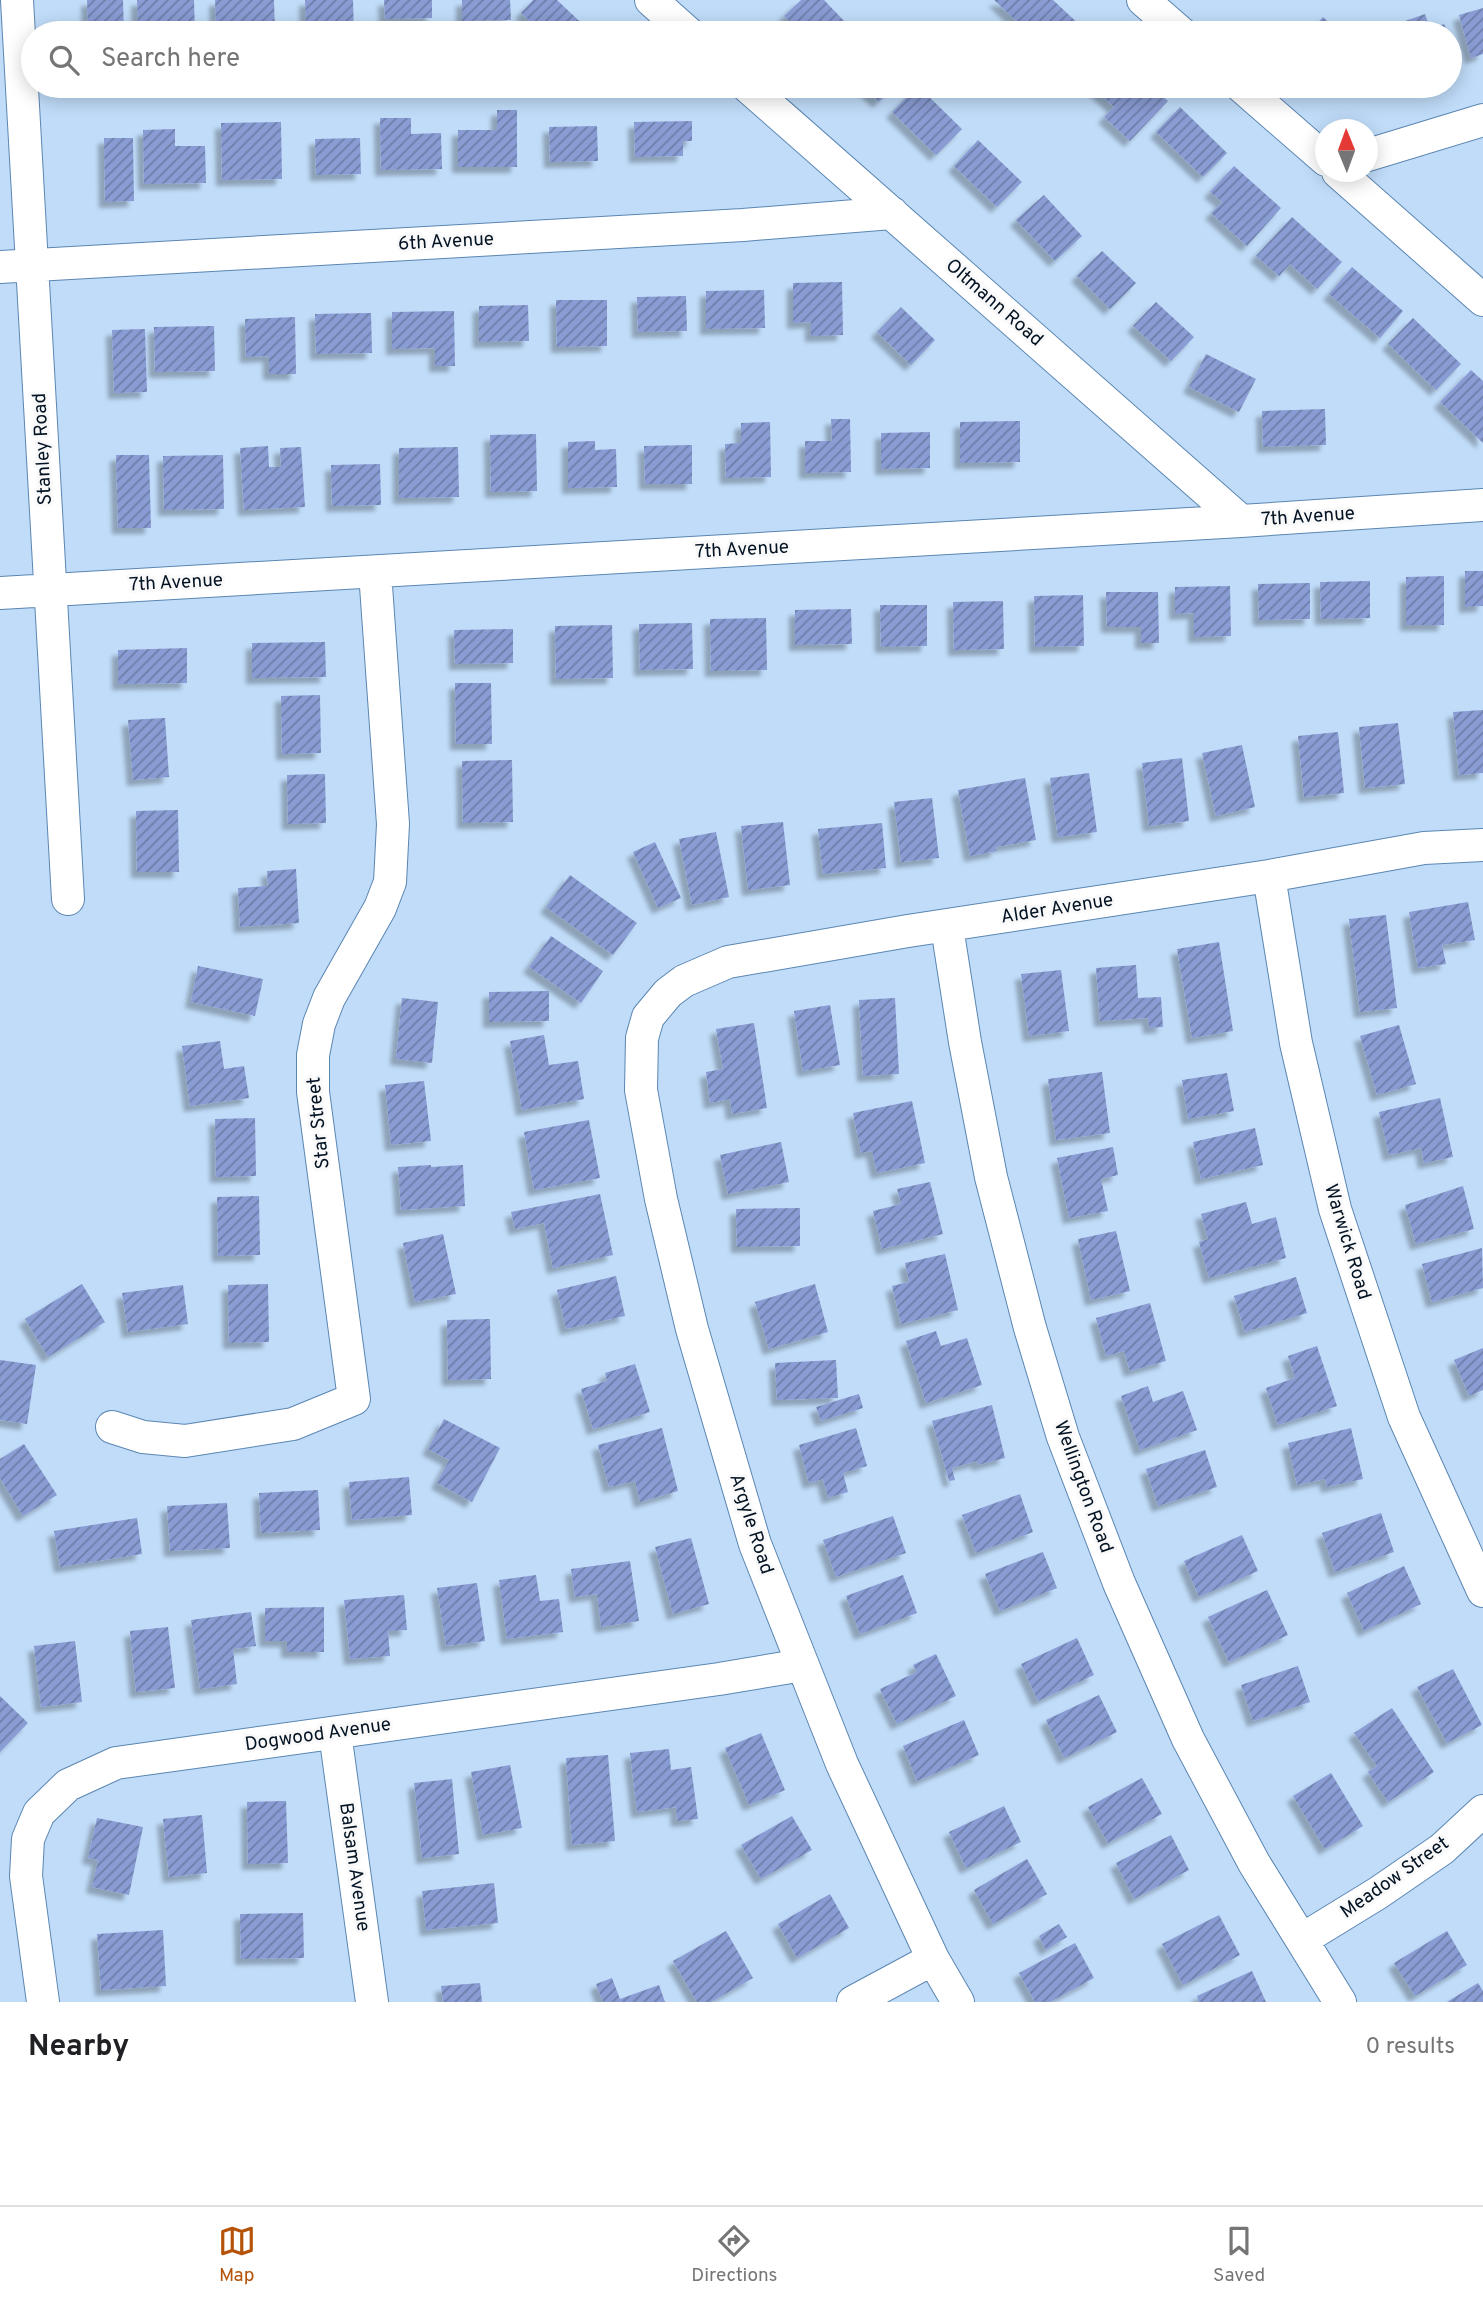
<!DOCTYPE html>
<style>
body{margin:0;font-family:Overpass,sans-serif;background:#f6f6f6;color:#202124}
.compass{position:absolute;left:1315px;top:119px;width:63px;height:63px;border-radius:50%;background:#fff;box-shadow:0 4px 18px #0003;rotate:359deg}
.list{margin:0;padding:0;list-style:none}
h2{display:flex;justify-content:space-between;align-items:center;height:91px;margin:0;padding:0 28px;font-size:30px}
h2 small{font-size:23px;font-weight:400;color:#757577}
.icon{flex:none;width:38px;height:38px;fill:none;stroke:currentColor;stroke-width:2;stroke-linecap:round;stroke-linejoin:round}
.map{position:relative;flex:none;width:1483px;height:2002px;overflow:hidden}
.search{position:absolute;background:#fff;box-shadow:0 4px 18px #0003;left:21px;right:21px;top:21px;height:77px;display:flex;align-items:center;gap:18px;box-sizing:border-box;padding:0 24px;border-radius:38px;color:#757577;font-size:26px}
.sheet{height:203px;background:#fff}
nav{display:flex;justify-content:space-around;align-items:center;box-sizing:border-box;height:98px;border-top:2px solid #e0e0e0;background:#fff;font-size:19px;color:#757577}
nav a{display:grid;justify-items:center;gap:4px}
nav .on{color:#b45309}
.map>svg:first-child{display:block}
</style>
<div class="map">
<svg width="1483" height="2002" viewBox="0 0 1483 2002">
<defs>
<pattern id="building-hatch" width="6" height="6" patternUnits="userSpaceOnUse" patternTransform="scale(1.75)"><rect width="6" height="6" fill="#899cd3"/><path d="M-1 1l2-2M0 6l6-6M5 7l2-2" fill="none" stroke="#6e7eab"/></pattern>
<filter id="shadow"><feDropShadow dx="-6" dy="6" stdDeviation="2" flood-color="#0004"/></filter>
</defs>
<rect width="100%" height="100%" fill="#c0dcf9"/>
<path fill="url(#building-hatch)" filter="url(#shadow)" d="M 87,0 L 123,0 L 124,33 L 88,33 Z
M 137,0 L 194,0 L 195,33 L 138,33 Z
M 215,0 L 274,0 L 275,33 L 251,33 L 250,26 L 216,27 Z
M 305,0 L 353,0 L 354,33 L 306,33 Z
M 384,0 L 432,0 L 432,18 L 385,19 Z
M 462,0 L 510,0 L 511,20 L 462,21 Z
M 533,0 L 557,0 L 592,33 L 542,33 L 521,13 Z
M 801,0 L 824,0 L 847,24 L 838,33 L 801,33 L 784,16 Z
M 994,0 L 1053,0 L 1083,28 L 1078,33 L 1029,33 Z
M 1483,8 L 1483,54 L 1471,58 L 1459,15 Z
M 1425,14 L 1430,29 L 1444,24 L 1448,33 L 1381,33 L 1380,30 Z
M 1323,17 L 1340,33 L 1308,33 Z
M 861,86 L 894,86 L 879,102 Z
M 918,86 L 962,129 L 936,155 L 892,112 Z
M 1091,86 L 1151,86 L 1168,101 L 1130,141 L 1104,117 L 1114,107 Z
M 1180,107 L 1227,153 L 1203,177 L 1156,132 Z
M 497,110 L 517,110 L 517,167 L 458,167 L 458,130 L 497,130 Z
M 380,118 L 411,118 L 411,134 L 441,133 L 442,169 L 381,170 Z
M 692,121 L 692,141 L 683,141 L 683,156 L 635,157 L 634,122 Z
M 281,122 L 282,179 L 222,180 L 221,123 Z
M 597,126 L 598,161 L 550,162 L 549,127 Z
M 175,129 L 175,146 L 205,146 L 206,183 L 144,184 L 143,130 Z
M 104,138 L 133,138 L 134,201 L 105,202 Z
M 360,138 L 361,174 L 316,175 L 315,139 Z
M 978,140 L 1022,182 L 997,207 L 954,166 Z
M 1234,166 L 1281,208 L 1247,246 L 1211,213 L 1222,202 L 1210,192 Z
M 1044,195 L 1082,236 L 1055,261 L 1016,220 Z
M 1292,217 L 1342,262 L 1317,289 L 1290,264 L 1279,276 L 1256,256 Z
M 1102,251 L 1136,283 L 1110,309 L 1077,276 Z
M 1352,267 L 1403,311 L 1380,338 L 1329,294 Z
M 842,282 L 843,335 L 811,336 L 811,322 L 793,323 L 793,283 Z
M 764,290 L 765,328 L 706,329 L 706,291 Z
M 686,296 L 687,331 L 638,332 L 637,297 Z
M 556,300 L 607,300 L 607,346 L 557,347 Z
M 1156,302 L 1194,337 L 1171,361 L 1133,326 Z
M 528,305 L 529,341 L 479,342 L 479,306 Z
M 901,307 L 935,340 L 911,365 L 877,332 Z
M 454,311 L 455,366 L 435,366 L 435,348 L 392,349 L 392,312 Z
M 371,313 L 372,353 L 316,354 L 315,314 Z
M 295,317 L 296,374 L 269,374 L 269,356 L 246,357 L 245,319 Z
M 1413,318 L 1461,364 L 1436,390 L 1388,344 Z
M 214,326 L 215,371 L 155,372 L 154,327 Z
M 145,329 L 147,392 L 114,393 L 112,330 Z
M 1206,354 L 1256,379 L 1239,412 L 1189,387 Z
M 1471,370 L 1483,381 L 1483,443 L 1440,402 Z
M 1325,409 L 1326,445 L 1263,447 L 1262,411 Z
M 831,419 L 850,419 L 851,472 L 805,473 L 805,441 L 832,441 Z
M 1020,421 L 1020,462 L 960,463 L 960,422 Z
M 770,422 L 771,477 L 726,478 L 725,444 L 741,443 L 741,423 Z
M 930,432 L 930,468 L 881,469 L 881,433 Z
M 536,434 L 537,491 L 491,492 L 490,435 Z
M 595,441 L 595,450 L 616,449 L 617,487 L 568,488 L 568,442 Z
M 692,445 L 692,484 L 645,484 L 644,446 Z
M 268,446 L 269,467 L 281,467 L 280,448 L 301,447 L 305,507 L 244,510 L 240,448 Z
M 458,447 L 459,497 L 399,498 L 399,448 Z
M 116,455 L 149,455 L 151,528 L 118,528 Z
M 223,455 L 224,509 L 164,510 L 163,456 Z
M 380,464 L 381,505 L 332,506 L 331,465 Z
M 1465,571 L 1483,571 L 1483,606 L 1465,607 Z
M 1444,576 L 1444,625 L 1406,625 L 1406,577 Z
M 1370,581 L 1370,618 L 1321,619 L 1320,582 Z
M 1310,583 L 1310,619 L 1259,620 L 1258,584 Z
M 1230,586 L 1231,636 L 1194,637 L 1194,613 L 1175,614 L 1175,587 Z
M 1106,592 L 1158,592 L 1159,643 L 1141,643 L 1141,627 L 1107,627 Z
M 1083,595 L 1084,646 L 1035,647 L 1034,596 Z
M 1003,601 L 1004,649 L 954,650 L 953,602 Z
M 880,605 L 927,605 L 927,646 L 881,647 Z
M 851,609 L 852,644 L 795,645 L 795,610 Z
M 766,618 L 767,670 L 711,671 L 710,619 Z
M 692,623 L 693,669 L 640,670 L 639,624 Z
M 612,625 L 613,678 L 556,679 L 555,626 Z
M 513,629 L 513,663 L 455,664 L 454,630 Z
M 325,642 L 326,677 L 252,678 L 252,643 Z
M 187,648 L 187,683 L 118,684 L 118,650 Z
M 455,683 L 491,683 L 492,744 L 456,744 Z
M 320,695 L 321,753 L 282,754 L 281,696 Z
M 1483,710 L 1483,773 L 1459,775 L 1453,712 Z
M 165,718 L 169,777 L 133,780 L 128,720 Z
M 1398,723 L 1405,784 L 1365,788 L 1359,727 Z
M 1338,732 L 1344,793 L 1304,797 L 1298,736 Z
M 1242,745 L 1255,807 L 1216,816 L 1202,753 Z
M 1182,758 L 1189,821 L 1149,826 L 1142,763 Z
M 512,760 L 513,822 L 463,823 L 462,761 Z
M 1089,773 L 1097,832 L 1058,837 L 1050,778 Z
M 325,774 L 326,823 L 288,824 L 287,775 Z
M 1025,778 L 1036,840 L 996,847 L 997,851 L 970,856 L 958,790 Z
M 932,798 L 939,858 L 901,862 L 894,802 Z
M 178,810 L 179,872 L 137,872 L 136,811 Z
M 783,822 L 790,885 L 748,890 L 741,826 Z
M 882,823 L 886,868 L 823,874 L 818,829 Z
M 716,832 L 729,897 L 692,905 L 679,839 Z
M 655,842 L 681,898 L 658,908 L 633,852 Z
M 296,869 L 299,923 L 240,927 L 238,888 L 268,886 L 267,871 Z
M 570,875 L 637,923 L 613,955 L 546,907 Z
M 1468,902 L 1475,940 L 1442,945 L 1446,964 L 1418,968 L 1409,912 Z
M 1386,915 L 1397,1008 L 1360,1012 L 1349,919 Z
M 551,936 L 603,971 L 581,1003 L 529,967 Z
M 1219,942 L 1233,1031 L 1192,1038 L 1177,949 Z
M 1136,965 L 1138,998 L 1161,997 L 1163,1027 L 1149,1028 L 1148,1018 L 1100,1021 L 1096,968 Z
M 198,966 L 263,979 L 255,1016 L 191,1002 Z
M 1061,970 L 1069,1031 L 1029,1036 L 1021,974 Z
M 549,991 L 549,1021 L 489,1022 L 489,992 Z
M 402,998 L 438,1002 L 432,1063 L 396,1059 Z
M 895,998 L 899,1074 L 863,1076 L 859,1000 Z
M 830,1005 L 840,1065 L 803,1071 L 794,1011 Z
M 754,1023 L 767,1108 L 732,1114 L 730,1099 L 710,1103 L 706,1072 L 723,1069 L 716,1029 Z
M 1399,1025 L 1416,1084 L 1377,1095 L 1360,1036 Z
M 544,1035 L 549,1065 L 578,1061 L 584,1099 L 522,1110 L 510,1041 Z
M 220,1041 L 224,1069 L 244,1066 L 249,1098 L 190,1106 L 182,1046 Z
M 1102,1072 L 1110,1133 L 1056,1140 L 1048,1079 Z
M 1227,1073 L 1234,1111 L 1188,1119 L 1182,1080 Z
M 424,1081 L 431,1141 L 391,1145 L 385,1085 Z
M 1440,1098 L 1453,1157 L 1424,1163 L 1421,1148 L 1389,1155 L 1379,1112 Z
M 912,1101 L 925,1163 L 877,1173 L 872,1151 L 861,1153 L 853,1113 Z
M 255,1118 L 256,1176 L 216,1177 L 215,1119 Z
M 589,1120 L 600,1178 L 534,1190 L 524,1132 Z
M 1255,1128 L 1263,1165 L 1201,1179 L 1193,1142 Z
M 781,1142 L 789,1182 L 728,1194 L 720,1155 Z
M 1113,1147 L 1118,1175 L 1101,1179 L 1108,1211 L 1069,1218 L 1057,1158 Z
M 431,1165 L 431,1167 L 463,1165 L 465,1206 L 401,1210 L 398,1167 Z
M 930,1182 L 943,1234 L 882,1249 L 873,1211 L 901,1204 L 897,1189 Z
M 1463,1186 L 1474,1229 L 1416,1244 L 1405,1205 Z
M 600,1194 L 613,1255 L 553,1268 L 544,1223 L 515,1229 L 511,1212 Z
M 259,1196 L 260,1255 L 218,1256 L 217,1197 Z
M 1246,1202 L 1252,1224 L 1276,1217 L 1286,1258 L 1209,1278 L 1199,1242 L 1208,1239 L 1201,1214 Z
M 800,1208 L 800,1246 L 737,1247 L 736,1209 Z
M 1116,1231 L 1130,1291 L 1091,1300 L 1078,1239 Z
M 443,1234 L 456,1294 L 415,1302 L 403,1243 Z
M 1482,1248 L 1483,1288 L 1432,1302 L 1422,1264 Z
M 945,1254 L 958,1310 L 901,1324 L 892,1286 L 909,1282 L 905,1263 Z
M 616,1276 L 625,1316 L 566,1329 L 557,1290 Z
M 1296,1277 L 1307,1313 L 1245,1332 L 1234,1296 Z
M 82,1284 L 105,1322 L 48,1357 L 25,1319 Z
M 268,1284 L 269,1342 L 229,1343 L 228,1285 Z
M 815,1284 L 828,1332 L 769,1349 L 755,1302 Z
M 183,1285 L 188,1324 L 128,1332 L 122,1293 Z
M 1150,1303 L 1166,1361 L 1130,1371 L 1124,1351 L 1106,1356 L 1096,1318 Z
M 490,1319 L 491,1379 L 448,1380 L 447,1320 Z
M 936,1331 L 941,1346 L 967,1338 L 982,1385 L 926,1403 L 906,1341 Z
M 1317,1346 L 1337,1406 L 1278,1425 L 1266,1388 L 1295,1378 L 1288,1356 Z
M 1483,1348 L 1483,1390 L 1469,1396 L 1454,1360 Z
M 0,1360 L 36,1365 L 27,1424 L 0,1420 Z
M 836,1360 L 838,1398 L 777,1400 L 775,1363 Z
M 635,1364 L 650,1412 L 593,1429 L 581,1389 L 607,1381 L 605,1373 Z
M 1148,1386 L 1153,1402 L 1183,1391 L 1197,1430 L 1140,1450 L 1121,1396 Z
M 859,1394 L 863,1408 L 821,1421 L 816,1407 Z
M 992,1405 L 1005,1458 L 978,1465 L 977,1461 L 952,1468 L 955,1480 L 949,1481 L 932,1421 Z
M 444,1419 L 500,1448 L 472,1502 L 437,1483 L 449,1460 L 428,1449 Z
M 662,1428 L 678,1491 L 640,1502 L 635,1481 L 609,1487 L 598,1445 Z
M 856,1428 L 867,1466 L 843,1473 L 848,1492 L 828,1498 L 823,1479 L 809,1483 L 799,1445 Z
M 1351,1428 L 1363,1479 L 1327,1487 L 1325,1479 L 1297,1485 L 1288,1443 Z
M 24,1444 L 57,1495 L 23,1516 L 0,1478 L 0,1459 Z
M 1205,1450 L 1217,1487 L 1158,1506 L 1146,1469 Z
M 409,1477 L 412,1515 L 352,1520 L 349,1482 Z
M 318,1490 L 320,1530 L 261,1533 L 259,1493 Z
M 1020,1494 L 1033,1532 L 976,1553 L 962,1515 Z
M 227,1503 L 230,1548 L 170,1551 L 167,1506 Z
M 1381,1513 L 1394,1552 L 1335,1572 L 1322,1533 Z
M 893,1516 L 906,1553 L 836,1577 L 823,1540 Z
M 137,1518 L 142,1554 L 60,1567 L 54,1531 Z
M 1242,1535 L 1258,1571 L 1199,1597 L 1184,1561 Z
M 691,1538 L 709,1604 L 673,1614 L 655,1547 Z
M 1043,1552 L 1057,1588 L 1000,1611 L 985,1574 Z
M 630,1561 L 639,1621 L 601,1627 L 597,1594 L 575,1597 L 571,1569 Z
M 1404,1566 L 1421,1604 L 1364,1631 L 1347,1593 Z
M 536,1575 L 540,1601 L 559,1599 L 563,1632 L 507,1639 L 499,1580 Z
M 903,1575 L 917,1613 L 860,1634 L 846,1596 Z
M 477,1583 L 485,1641 L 446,1646 L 437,1588 Z
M 1267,1590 L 1288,1635 L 1229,1662 L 1208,1617 Z
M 404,1595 L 407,1630 L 388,1631 L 390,1656 L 350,1659 L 344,1600 Z
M 324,1607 L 324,1652 L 287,1652 L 287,1641 L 265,1641 L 265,1608 Z
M 251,1612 L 256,1646 L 233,1649 L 237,1684 L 200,1689 L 191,1620 Z
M 168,1627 L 175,1688 L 136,1692 L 130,1631 Z
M 1077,1638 L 1094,1675 L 1038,1701 L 1021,1664 Z
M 75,1641 L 82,1702 L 41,1707 L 34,1646 Z
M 936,1654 L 956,1696 L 897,1724 L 880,1689 L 917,1672 L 913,1665 Z
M 1298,1666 L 1310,1702 L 1253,1721 L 1241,1685 Z
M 1453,1669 L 1482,1725 L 1447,1743 L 1417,1687 Z
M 1099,1695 L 1117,1732 L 1064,1758 L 1046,1720 Z
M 0,1696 L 28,1723 L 0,1752 Z
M 1392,1708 L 1434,1772 L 1388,1802 L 1368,1772 L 1377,1766 L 1354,1733 Z
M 964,1720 L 979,1755 L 917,1781 L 903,1746 Z
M 761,1733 L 785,1790 L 749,1805 L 725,1748 Z
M 669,1749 L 671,1770 L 691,1767 L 698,1819 L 677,1821 L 676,1807 L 637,1812 L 630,1753 Z
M 608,1755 L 615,1841 L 572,1845 L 566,1758 Z
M 510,1765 L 522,1828 L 483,1835 L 471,1772 Z
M 1331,1773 L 1363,1826 L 1325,1849 L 1293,1796 Z
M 1142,1778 L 1162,1814 L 1108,1843 L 1088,1807 Z
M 452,1779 L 459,1854 L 422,1858 L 414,1783 Z
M 286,1801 L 288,1863 L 248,1864 L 247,1802 Z
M 1004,1806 L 1021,1842 L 966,1868 L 949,1832 Z
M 202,1815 L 207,1873 L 169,1877 L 163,1819 Z
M 792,1816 L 812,1850 L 761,1879 L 741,1845 Z
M 97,1818 L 143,1827 L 129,1895 L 92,1887 L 98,1860 L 88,1858 Z
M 1171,1835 L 1189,1870 L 1134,1899 L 1116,1863 Z
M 1027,1859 L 1047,1894 L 993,1924 L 974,1890 Z
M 494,1883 L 498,1923 L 426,1930 L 422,1891 Z
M 830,1894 L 849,1928 L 797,1958 L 778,1924 Z
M 303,1913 L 304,1958 L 241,1959 L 240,1914 Z
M 1219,1915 L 1240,1955 L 1183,1985 L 1162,1944 Z
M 1059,1924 L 1067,1937 L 1046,1950 L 1039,1936 Z
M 163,1930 L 166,1986 L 101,1990 L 97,1934 Z
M 726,1931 L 753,1978 L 711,2002 L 697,2002 L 673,1961 Z
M 1447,1931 L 1467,1965 L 1415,1996 L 1394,1963 Z
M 1075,1943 L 1094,1978 L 1050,2002 L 1035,2002 L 1019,1973 Z
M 1252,1971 L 1266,2002 L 1199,2002 L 1197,1996 Z
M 612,1978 L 620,1999 L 659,1985 L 665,2002 L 603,2002 L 596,1984 Z
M 480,1983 L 482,2002 L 443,2002 L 441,1986 Z
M 1478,1983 L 1483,1991 L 1483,2002 L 1447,2002 Z"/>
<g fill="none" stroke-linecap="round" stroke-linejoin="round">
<defs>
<path id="minor" d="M 17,0 L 68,899
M 651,0 L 688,33
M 1143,0 L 1181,33
M 747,86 L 1241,521
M 1241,86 L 1326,160
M 1368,155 L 1483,120
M 1338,172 L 1483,300
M 0,267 L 743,225 L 892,213
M 0,593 L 1241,521 L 1483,505
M 1269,876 L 1296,1043 L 1335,1209 L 1404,1417 L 1483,1591
M 947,927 L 965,1042 L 991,1177 L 1030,1328 L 1063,1437 L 1119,1583 L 1188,1739 L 1254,1863 L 1340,2002
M 112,1427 L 143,1437 L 185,1441 L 293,1424 L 354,1399 L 313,1092 L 313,1055 L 319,1024 L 329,998 L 380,908 L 390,882 L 393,824 L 375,572
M 335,1733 L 372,2002
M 1303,1939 L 1378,1893 L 1442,1849 L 1483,1811
M 43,2002 L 26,1876 L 28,1839 L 39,1813 L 68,1785 L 116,1763 L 719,1679 L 803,1665
M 853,2002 L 933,1959
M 958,2002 L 933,1959 L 842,1764 L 755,1544 L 692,1329 L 661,1199 L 641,1090 L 642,1038 L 648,1017 L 668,993 L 684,981 L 728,962 L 908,931 L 1269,876 L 1424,848 L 1483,845"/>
</defs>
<use href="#minor" stroke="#5a86b2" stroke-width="34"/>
<use href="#minor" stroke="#fff" stroke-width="32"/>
</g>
<g text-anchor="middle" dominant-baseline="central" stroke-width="6" stroke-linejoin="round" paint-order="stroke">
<g font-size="19" fill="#031323" stroke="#f9f9f9">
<text transform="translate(446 242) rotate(-3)">6th Avenue</text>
<text transform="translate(994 303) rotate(41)">Oltmann Road</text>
<text transform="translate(43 449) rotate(-93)">Stanley Road</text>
<text transform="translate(1308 517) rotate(-4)">7th Avenue</text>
<text transform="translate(742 550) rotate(-3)">7th Avenue</text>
<text transform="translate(176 583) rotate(-3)">7th Avenue</text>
<text transform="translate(1057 909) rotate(-9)">Alder Avenue</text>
<text transform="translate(319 1123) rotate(-96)">Star Street</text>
<text transform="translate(1347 1242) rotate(73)">Warwick Road</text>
<text transform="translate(1083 1487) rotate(70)">Wellington Road</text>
<text transform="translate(751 1524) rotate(72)">Argyle Road</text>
<text transform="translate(318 1735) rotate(-8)">Dogwood Avenue</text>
<text transform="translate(354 1867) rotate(82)">Balsam Avenue</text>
<text transform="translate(1395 1878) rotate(-35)">Meadow Street</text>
</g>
</g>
</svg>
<svg class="compass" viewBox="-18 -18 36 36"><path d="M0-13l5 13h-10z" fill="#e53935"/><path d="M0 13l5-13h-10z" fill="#757577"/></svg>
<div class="search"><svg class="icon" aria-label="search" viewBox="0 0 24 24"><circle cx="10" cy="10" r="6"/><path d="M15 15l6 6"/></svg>Search here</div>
</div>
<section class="sheet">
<h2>Nearby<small>0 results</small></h2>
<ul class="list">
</ul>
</section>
<nav>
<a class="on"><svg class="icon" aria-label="map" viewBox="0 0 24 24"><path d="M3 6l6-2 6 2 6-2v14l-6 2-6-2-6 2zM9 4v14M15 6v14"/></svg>Map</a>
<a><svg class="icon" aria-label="directions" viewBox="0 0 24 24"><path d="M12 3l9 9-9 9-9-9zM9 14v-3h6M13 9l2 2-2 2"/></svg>Directions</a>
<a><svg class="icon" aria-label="saved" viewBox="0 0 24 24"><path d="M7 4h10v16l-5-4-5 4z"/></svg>Saved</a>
</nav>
